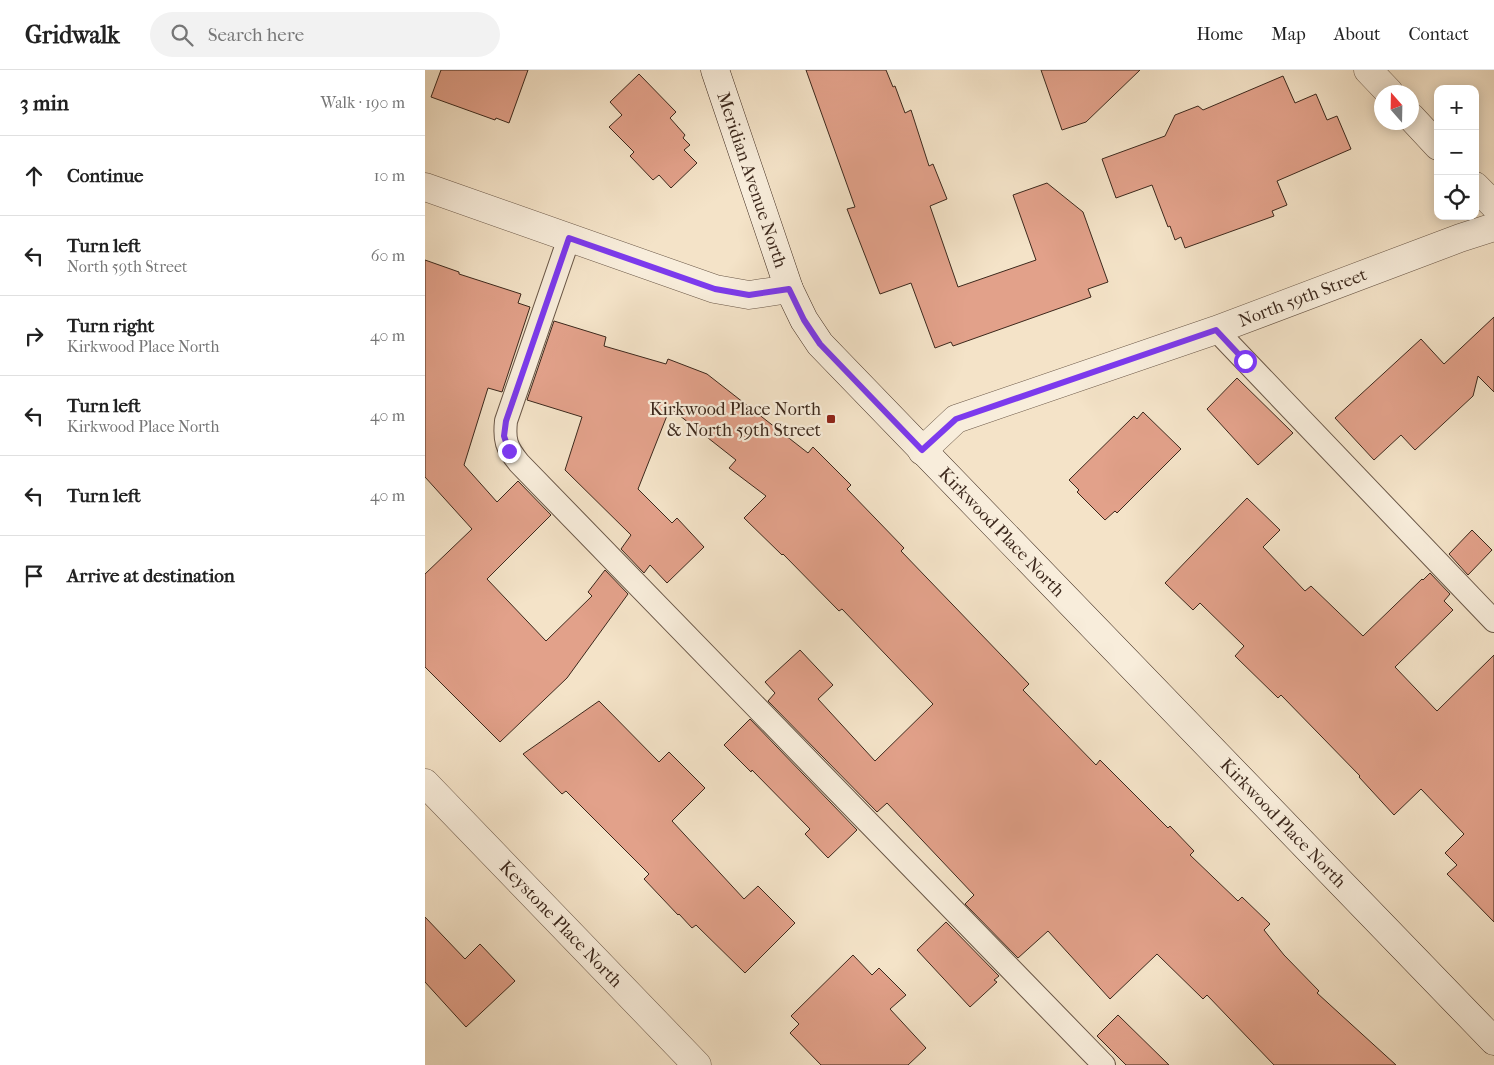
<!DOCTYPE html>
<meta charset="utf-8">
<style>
body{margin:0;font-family:"IM FELL French Canon",serif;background:#f2f2f2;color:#222}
.controls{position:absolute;right:15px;top:15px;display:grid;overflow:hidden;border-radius:10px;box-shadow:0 2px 12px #0003}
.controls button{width:45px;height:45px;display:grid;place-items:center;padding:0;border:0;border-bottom:1px solid #e0e0e0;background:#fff;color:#222;font:25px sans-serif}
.compass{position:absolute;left:949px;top:15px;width:45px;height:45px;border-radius:50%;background:#fff;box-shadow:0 2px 12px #0003;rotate:340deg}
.stop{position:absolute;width:15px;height:15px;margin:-11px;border:4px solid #7c3aed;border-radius:50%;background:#fff}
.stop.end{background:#7c3aed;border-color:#fff;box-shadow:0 1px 5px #0008}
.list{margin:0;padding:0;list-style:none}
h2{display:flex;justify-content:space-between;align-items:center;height:65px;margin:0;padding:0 20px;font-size:21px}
h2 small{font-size:16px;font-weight:400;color:#767676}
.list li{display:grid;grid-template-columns:32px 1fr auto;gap:15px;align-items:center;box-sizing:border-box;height:80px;padding:0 20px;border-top:1px solid #e0e0e0}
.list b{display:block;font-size:19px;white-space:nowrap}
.list p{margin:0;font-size:16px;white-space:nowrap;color:#767676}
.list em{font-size:16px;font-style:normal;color:#767676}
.icon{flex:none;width:28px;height:28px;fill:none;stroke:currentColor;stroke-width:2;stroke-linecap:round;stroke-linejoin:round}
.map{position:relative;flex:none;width:1069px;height:995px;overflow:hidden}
header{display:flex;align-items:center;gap:30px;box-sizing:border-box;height:70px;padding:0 25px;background:#fff;border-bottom:1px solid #e0e0e0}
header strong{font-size:24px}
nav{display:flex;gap:28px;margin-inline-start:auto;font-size:18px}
.search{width:350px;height:45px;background:#f2f2f2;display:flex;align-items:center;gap:12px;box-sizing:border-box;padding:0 18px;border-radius:28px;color:#767676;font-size:19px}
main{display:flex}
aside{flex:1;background:#fff}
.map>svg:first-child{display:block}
</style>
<header>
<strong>Gridwalk</strong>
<div class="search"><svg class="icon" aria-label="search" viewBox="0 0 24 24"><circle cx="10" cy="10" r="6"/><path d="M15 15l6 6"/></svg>Search here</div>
<nav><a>Home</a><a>Map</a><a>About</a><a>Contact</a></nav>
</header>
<main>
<aside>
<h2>3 min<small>Walk · 190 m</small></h2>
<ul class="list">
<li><svg class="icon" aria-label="ahead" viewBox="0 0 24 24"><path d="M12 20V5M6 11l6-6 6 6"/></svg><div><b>Continue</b></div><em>10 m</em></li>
<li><svg class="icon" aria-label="left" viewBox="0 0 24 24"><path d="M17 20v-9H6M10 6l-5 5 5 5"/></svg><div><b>Turn left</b><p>North 59th Street</p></div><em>60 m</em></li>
<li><svg class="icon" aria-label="right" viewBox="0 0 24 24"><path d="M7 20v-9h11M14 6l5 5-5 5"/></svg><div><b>Turn right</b><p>Kirkwood Place North</p></div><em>40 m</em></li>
<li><svg class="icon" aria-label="left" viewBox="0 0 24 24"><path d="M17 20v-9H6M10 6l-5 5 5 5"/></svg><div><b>Turn left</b><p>Kirkwood Place North</p></div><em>40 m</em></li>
<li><svg class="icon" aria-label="left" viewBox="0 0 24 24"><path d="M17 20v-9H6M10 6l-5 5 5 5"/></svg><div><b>Turn left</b></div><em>40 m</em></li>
<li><svg class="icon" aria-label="arrive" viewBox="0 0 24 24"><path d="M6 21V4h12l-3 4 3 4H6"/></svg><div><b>Arrive at destination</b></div></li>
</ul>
</aside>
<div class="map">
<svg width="1069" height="995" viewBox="0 0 1069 995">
<rect width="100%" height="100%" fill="#f4e3c8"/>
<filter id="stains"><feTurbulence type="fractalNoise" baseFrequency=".004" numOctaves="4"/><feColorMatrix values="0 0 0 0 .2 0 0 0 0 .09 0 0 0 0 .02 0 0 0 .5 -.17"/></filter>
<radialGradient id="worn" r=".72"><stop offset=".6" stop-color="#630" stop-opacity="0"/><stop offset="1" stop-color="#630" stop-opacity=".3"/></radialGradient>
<path fill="#e2a18a" stroke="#3c281c" d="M 16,0 L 103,0 L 84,53 L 71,48 L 70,50 L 6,27 Z
M 381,0 L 461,0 L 468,17 L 470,16 L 480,43 L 486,40 L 504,96 L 508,94 L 522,129 L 505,136 L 533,217 L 611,190 L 588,125 L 622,113 L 658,142 L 683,212 L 663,219 L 666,227 L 528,276 L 526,272 L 510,278 L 486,213 L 455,224 L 422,139 L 430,137 Z
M 616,0 L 715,0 L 661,52 L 637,60 Z
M 214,4 L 251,42 L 245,48 L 260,65 L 258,68 L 265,75 L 259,80 L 272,93 L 246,118 L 234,105 L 228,110 L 205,86 L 209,82 L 184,57 L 197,45 L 185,32 Z
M 858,6 L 870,33 L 891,24 L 902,50 L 912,46 L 926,79 L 852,111 L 862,135 L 847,141 L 849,146 L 760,178 L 756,167 L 750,170 L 745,156 L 743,157 L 727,115 L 691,128 L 677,89 L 740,66 L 750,45 L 773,36 L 778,40 Z
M 0,190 L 34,202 L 34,204 L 96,224 L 93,233 L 105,237 L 77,322 L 63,318 L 39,395 L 72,432 L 93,411 L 126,445 L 62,509 L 121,571 L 167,526 L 163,522 L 180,500 L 203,524 L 142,608 L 75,672 L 0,597 L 0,504 L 47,459 L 0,407 Z
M 1069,247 L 1069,322 L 1053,306 L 1048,326 L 990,380 L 976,365 L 949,390 L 910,348 L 996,269 L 1019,294 Z
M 129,251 L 181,267 L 179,276 L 241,294 L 243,289 L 282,304 L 383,383 L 388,377 L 426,415 L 422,419 L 479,478 L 476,481 L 604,614 L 598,620 L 671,695 L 675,690 L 743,758 L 745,756 L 769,781 L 765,785 L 813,831 L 817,827 L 845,854 L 839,860 L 859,885 L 894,921 L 892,923 L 971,995 L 849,995 L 782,925 L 778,929 L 732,884 L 685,929 L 623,861 L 593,888 L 540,834 L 549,825 L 462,733 L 452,742 L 343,631 L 350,623 L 340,612 L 375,580 L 408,615 L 393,629 L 450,691 L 508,634 L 417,539 L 414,541 L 358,484 L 357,485 L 319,448 L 341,426 L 304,398 L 311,390 L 245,338 L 213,419 L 247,453 L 252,448 L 279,477 L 242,513 L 225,495 L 219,503 L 196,479 L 206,465 L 140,400 L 157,347 L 102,330 Z
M 812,308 L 868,363 L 833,395 L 782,339 Z
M 718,342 L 756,379 L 692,443 L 690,441 L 680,450 L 652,422 L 654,420 L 644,410 L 709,346 L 712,349 Z
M 822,428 L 855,460 L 838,477 L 880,521 L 886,516 L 938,566 L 997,509 L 998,510 L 1005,503 L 1025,524 L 1019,531 L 1028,540 L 970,597 L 1012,641 L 1069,585 L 1069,852 L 1022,804 L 1032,795 L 1020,783 L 1039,764 L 996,719 L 969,745 L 934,707 L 935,706 L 856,625 L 853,628 L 810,586 L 819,576 L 775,533 L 768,540 L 740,513 Z
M 1047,460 L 1067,480 L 1043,505 L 1024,484 Z
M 174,631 L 234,692 L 244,682 L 280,718 L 247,751 L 319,829 L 333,816 L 370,853 L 320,903 L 271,855 L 267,858 L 254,844 L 253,845 L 219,809 L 224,804 L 141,721 L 137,724 L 98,684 Z
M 325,649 L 432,760 L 403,788 L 380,764 L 385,759 L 327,700 L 326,702 L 299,675 Z
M 0,847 L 40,889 L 55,874 L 90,911 L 41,957 L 0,912 Z
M 521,852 L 574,906 L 569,910 L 572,912 L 545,937 L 492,880 Z
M 428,885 L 447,905 L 454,898 L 481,925 L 465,939 L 501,978 L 483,995 L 396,995 L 365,963 L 374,954 L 366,946 Z
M 693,945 L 744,995 L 701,995 L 672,966 Z"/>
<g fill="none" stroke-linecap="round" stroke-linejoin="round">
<defs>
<path id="lane" d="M 144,168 L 81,351 C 79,370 81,377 94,393 L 679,995
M 791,260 L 1069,551"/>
<g id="street">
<path d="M 943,0 L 964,22"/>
<path d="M 986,47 L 1013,76"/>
<path d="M 1050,116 L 1069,135"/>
<path d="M 0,117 L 290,219 L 324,225 L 364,219"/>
<path id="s1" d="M 497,381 L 531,349 L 791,260 L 1035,168 L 1069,157"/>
<path id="s2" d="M 0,713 L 272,995"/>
</g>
<g id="secondary">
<path id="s3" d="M 290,0 L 364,219 L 379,250 L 395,274 L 1069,971"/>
</g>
</defs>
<use href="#lane" stroke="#6a5747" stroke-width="24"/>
<use href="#street" stroke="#6a5747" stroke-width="29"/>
<use href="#secondary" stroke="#3c281c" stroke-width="29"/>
<use href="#lane" stroke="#f8eddb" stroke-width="22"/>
<use href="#street" stroke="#f8eddb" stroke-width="28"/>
<use href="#secondary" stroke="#f8eddb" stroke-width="28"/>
</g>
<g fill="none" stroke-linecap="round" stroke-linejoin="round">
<path stroke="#7c3aed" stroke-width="6" d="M 84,381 L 79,366 L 81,351 L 144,168 L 290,219 L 324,225 L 364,219 L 379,250 L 395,274 L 497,380 L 531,349 L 791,260 L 820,291"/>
</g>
<rect fill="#8f2418" stroke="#f8eddb" stroke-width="2" x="401" y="344" width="10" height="10" rx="2.5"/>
<g text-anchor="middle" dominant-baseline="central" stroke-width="4.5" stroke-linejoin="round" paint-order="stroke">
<g font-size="18" fill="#3c281c" stroke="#f8eddb">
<text stroke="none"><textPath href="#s3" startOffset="116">Meridian Avenue North</textPath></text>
<text stroke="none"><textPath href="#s1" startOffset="414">North 59th Street</textPath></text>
<text stroke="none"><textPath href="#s3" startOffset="556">Kirkwood Place North</textPath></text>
<text stroke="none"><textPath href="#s3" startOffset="961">Kirkwood Place North</textPath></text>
<text stroke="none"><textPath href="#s2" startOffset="196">Keystone Place North</textPath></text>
</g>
<g font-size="18" fill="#3c281c" stroke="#f8eddb" text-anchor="end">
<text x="396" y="339">Kirkwood Place North<tspan x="396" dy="21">&amp; North 59th Street</tspan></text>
</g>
</g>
<rect width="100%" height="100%" filter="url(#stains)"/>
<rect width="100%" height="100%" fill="url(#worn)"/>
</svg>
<div class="controls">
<button>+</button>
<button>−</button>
<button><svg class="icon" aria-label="locate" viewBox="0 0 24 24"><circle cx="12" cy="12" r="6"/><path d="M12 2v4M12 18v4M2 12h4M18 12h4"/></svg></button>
</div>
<svg class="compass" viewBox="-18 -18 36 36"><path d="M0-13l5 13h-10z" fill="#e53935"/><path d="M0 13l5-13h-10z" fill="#767676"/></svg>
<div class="stop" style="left:820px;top:291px"></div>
<div class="stop end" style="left:84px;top:381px"></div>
</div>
</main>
